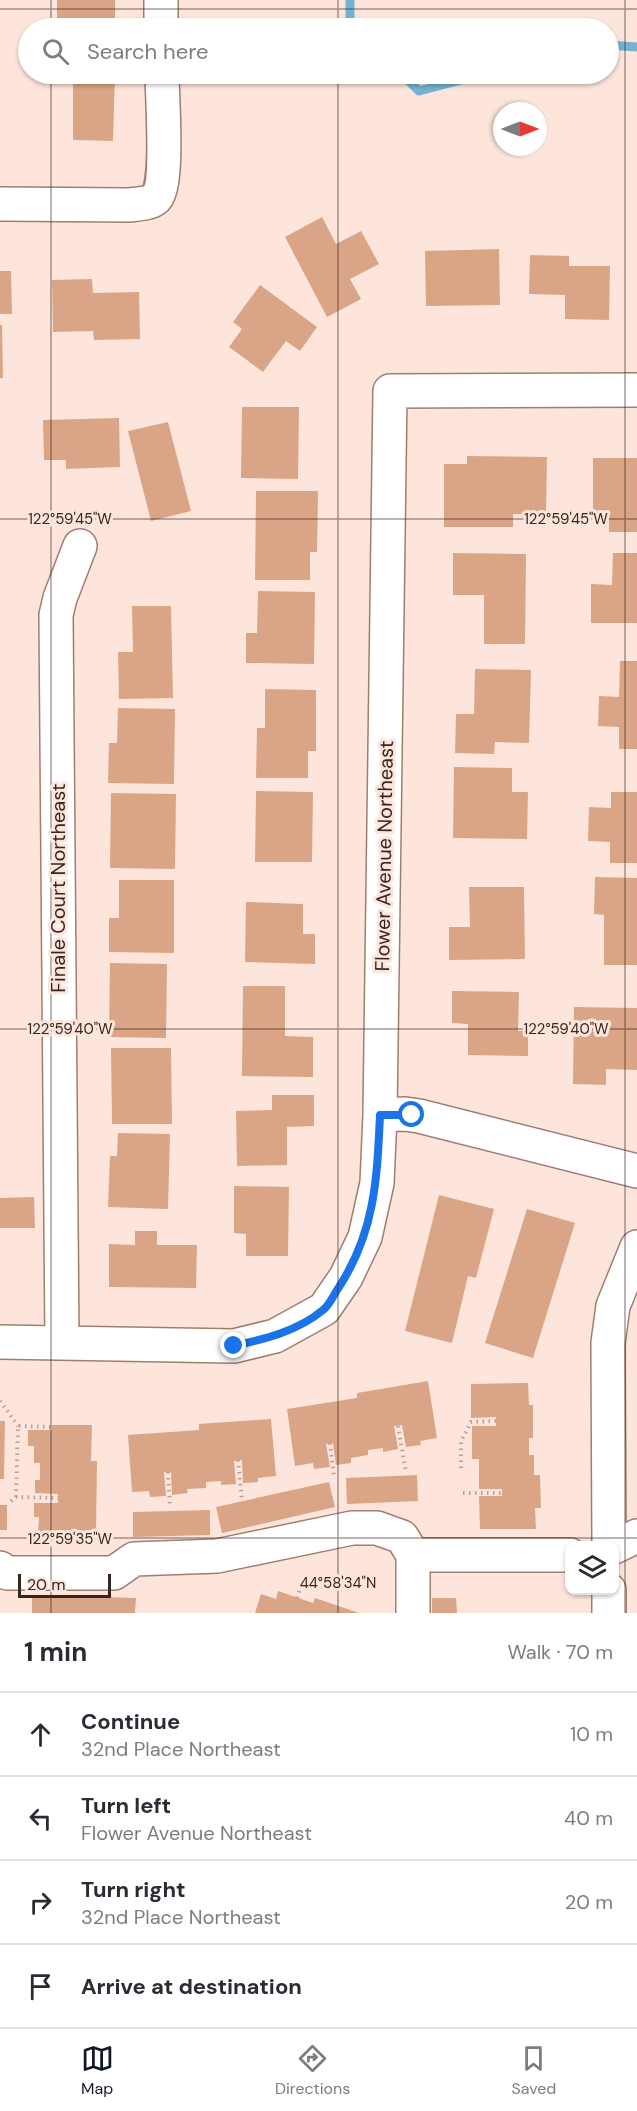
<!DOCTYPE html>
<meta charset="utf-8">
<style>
body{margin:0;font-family:"DM Sans",sans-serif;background:#f7f7f7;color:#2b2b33}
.controls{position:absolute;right:18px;bottom:18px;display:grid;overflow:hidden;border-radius:12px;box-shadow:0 2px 4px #0004}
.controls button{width:54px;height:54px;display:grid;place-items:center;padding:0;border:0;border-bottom:2px solid #e1e1e2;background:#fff;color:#2b2b33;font:30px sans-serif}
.compass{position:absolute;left:493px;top:102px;width:54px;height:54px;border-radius:50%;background:#fff;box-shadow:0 2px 4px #0004;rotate:90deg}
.scale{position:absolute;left:18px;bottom:15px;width:93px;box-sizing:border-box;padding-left:6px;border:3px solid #342520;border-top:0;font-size:16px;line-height:21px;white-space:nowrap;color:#342520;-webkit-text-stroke:4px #fee5dc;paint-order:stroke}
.stop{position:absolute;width:18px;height:18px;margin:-14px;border:4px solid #1a73e8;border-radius:50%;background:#fff}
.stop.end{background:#1a73e8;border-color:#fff;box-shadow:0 2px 6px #0008}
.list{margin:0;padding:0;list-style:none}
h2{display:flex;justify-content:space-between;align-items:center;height:78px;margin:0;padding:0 24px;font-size:26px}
h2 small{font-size:20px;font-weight:400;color:#7c7c81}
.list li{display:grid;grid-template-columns:39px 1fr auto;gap:18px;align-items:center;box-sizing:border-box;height:84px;padding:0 24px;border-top:2px solid #e1e1e2}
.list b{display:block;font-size:22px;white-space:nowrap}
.list p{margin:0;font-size:20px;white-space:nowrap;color:#7c7c81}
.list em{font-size:20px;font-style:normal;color:#7c7c81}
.icon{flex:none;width:33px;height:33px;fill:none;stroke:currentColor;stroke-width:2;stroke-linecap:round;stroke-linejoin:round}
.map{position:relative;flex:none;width:637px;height:1613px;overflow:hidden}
.search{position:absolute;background:#fff;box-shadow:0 2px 4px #0004;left:18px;right:18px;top:18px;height:66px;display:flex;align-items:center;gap:15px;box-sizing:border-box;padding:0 21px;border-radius:33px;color:#7c7c81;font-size:22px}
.sheet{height:414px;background:#fff}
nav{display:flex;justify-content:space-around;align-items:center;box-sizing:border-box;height:84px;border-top:2px solid #e1e1e2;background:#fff;font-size:16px;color:#7c7c81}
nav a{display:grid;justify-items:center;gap:3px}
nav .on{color:#111827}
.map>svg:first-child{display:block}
</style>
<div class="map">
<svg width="637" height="1613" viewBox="0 0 637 1613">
<rect width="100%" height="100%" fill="#fee5dc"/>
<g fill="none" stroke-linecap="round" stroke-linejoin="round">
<path stroke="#74b2d0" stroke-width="9" d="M 350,0 L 350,21 L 357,28
M 608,45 L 637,47
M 402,74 L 419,91 L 484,74"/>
</g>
<path fill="#daa586" d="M 57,0 L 115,0 L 115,22 L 57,23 Z
M 73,74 L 115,74 L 113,141 L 73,140 Z
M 322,217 L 336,244 L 361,231 L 379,264 L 350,279 L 361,299 L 327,317 L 285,237 Z
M 499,249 L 500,305 L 426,306 L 425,251 Z
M 530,255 L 569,256 L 569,266 L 610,266 L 609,320 L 565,319 L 565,295 L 529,294 Z
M 0,271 L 11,271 L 12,314 L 0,314 Z
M 92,279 L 93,293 L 139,292 L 140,339 L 94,340 L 93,331 L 53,332 L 52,280 Z
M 260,285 L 317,327 L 300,351 L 286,341 L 263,372 L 229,347 L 242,329 L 233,322 Z
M 0,325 L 2,325 L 3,378 L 0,378 Z
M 242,407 L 299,407 L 298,479 L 241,478 Z
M 119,418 L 120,467 L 66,469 L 66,460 L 44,460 L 43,420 Z
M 168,422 L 191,511 L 151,521 L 128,431 Z
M 467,456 L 547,457 L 546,514 L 513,514 L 513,527 L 444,527 L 444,464 L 467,464 Z
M 593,458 L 637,458 L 637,532 L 609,532 L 609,516 L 593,516 Z
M 256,491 L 318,491 L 317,552 L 310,552 L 310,580 L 255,580 Z
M 453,553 L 526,554 L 525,644 L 484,644 L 484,595 L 453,595 Z
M 613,553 L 637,553 L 637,623 L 591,623 L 591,584 L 612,585 Z
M 258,591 L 315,592 L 314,664 L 246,663 L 246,633 L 257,633 Z
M 132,606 L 171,606 L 173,698 L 119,699 L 118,652 L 133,652 Z
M 620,661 L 637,661 L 637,749 L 619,749 L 619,727 L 598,726 L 599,696 L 619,697 Z
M 475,669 L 531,670 L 529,743 L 495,742 L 494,754 L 455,753 L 456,714 L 474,714 Z
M 265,689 L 316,690 L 316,751 L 308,751 L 308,778 L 256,778 L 257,728 L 265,728 Z
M 118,708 L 175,709 L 174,784 L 108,783 L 109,743 L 117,743 Z
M 454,767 L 512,768 L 512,792 L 528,792 L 527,839 L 453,838 Z
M 256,791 L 313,792 L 312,862 L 255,862 Z
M 611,792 L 637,792 L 637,863 L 610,863 L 610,842 L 588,841 L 589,807 L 611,808 Z
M 111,793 L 176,794 L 175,869 L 110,868 Z
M 595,877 L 637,878 L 637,965 L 604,965 L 604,915 L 594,914 Z
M 119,880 L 174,880 L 174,953 L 109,952 L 109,918 L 119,918 Z
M 469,887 L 524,887 L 525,959 L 449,960 L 449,927 L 470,927 Z
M 246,902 L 303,904 L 303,934 L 315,934 L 315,964 L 245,962 Z
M 110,963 L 167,964 L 166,1038 L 109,1037 Z
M 243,986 L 285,986 L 285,1036 L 313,1037 L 313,1077 L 242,1076 Z
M 452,991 L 519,992 L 518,1031 L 528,1031 L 528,1056 L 468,1055 L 468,1024 L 452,1023 Z
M 574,1007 L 637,1008 L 637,1070 L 606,1069 L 606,1085 L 573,1084 Z
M 111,1048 L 171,1048 L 172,1124 L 112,1124 Z
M 272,1095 L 314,1095 L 314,1126 L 287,1127 L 287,1165 L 237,1166 L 236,1111 L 272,1110 Z
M 118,1133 L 170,1134 L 168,1209 L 108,1207 L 110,1156 L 117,1156 Z
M 234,1186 L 289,1187 L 288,1256 L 246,1256 L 246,1234 L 234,1233 Z
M 439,1195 L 494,1209 L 476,1278 L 468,1276 L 452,1343 L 405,1331 Z
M 34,1197 L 35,1228 L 0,1228 L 0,1198 Z
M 527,1209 L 575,1223 L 533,1358 L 485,1343 Z
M 135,1231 L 157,1231 L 157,1245 L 197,1245 L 196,1288 L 109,1287 L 109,1244 L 135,1245 Z
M 428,1381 L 437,1438 L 420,1441 L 421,1445 L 406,1447 L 402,1425 L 394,1426 L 398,1449 L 383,1452 L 383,1448 L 368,1450 L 368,1455 L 351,1458 L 351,1463 L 336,1465 L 333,1443 L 326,1444 L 330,1467 L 314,1469 L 313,1463 L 295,1466 L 287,1409 L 357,1398 L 357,1393 Z
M 528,1383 L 529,1405 L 533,1405 L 533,1438 L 529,1438 L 529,1455 L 534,1455 L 534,1475 L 540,1475 L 541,1508 L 535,1508 L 536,1529 L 480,1529 L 479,1496 L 502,1496 L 502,1489 L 479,1489 L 479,1459 L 472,1459 L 472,1426 L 496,1426 L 496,1417 L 471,1418 L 471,1384 Z
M 271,1419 L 276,1476 L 258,1478 L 258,1482 L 243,1483 L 242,1460 L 234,1461 L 236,1484 L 221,1485 L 221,1481 L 206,1482 L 206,1488 L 187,1489 L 188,1493 L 172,1495 L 171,1472 L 164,1472 L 166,1496 L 150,1497 L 149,1491 L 132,1492 L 128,1435 L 199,1430 L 199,1424 Z
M 0,1421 L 5,1421 L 4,1479 L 0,1479 Z
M 52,1425 L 92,1425 L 91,1461 L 97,1461 L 96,1535 L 38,1534 L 39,1517 L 34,1517 L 34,1503 L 58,1503 L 58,1494 L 35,1493 L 35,1480 L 40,1480 L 40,1463 L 34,1463 L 34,1446 L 28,1446 L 28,1430 L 52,1430 Z
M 417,1475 L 418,1501 L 347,1504 L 346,1478 Z
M 329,1482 L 335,1507 L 222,1533 L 216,1507 Z
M 0,1505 L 7,1505 L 7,1530 L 0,1530 Z
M 210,1510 L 210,1535 L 133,1537 L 133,1512 Z
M 278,1591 L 313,1603 L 315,1598 L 359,1613 L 255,1613 L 261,1594 L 276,1599 Z
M 32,1595 L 136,1598 L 135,1613 L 32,1613 Z
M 432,1598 L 456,1598 L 457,1613 L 432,1613 Z"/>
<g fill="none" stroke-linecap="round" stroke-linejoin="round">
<defs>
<path id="minor" d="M 161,0 L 161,28
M 0,204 L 129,205 C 137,204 150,204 156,198 C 169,184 162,96 162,74
M 380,1115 L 405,1114 L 419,1116 L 637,1171
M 0,1342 L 234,1346 L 275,1336 L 324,1309 L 346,1277 L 365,1237 L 377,1183 L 380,1115 L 390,391 L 637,390
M 62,1343 L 56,615 L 60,598 L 80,546
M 609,1546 L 608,1343 L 613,1306 L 637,1247
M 614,1547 L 637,1536
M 413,1555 L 570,1555
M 0,1568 L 7,1573 L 114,1573 L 134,1559 L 217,1556 L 352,1528 L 377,1528 L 402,1537 L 413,1555 L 413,1613
M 609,1590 L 609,1613"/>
</defs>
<use href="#minor" stroke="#a17d70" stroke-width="36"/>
<path stroke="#b7a29a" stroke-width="4" stroke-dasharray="1.5 4.5" stroke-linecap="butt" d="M 0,1401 L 18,1426
M 398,1426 L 406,1472
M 330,1443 L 334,1477
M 238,1460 L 242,1500
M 461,1468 L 461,1441 L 471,1422 L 496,1421
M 168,1472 L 170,1508
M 463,1493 L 502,1493
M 16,1497 L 18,1426 L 52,1427
M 11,1501 L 16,1497 L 58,1498
M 297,1598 L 303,1579"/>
<use href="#minor" stroke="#fff" stroke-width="33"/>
</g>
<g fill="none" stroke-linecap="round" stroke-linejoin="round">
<path stroke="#1a73e8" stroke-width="8" d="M 234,1346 C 265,1339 298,1331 323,1310 C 330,1305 334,1294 339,1287 C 375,1232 377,1179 380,1115 L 412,1115"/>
</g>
<path fill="none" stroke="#342520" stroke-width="1.5" stroke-opacity="0.45" d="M 51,0 L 51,28M 338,0 L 338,28M 625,0 L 625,1613M 0,9 L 637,9M 51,74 L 51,1613M 338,74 L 338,1613M 0,519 L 637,519M 0,1029 L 637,1029M 0,1538 L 637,1538"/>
<g text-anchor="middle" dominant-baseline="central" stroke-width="6" stroke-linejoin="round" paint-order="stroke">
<g font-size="20" fill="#342520" stroke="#fee5dc">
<text transform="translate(384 856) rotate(-89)">Flower Avenue Northeast</text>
<text transform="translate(58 888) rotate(-90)">Finale Court Northeast</text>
</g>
</g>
<g font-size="15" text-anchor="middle" fill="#342520" stroke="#fee5dc" stroke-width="6" stroke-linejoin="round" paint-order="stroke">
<text x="70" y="524">122°59'45"W</text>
<text x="566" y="524">122°59'45"W</text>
<text x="70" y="1034">122°59'40"W</text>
<text x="566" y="1034">122°59'40"W</text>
<text x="70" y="1544">122°59'35"W</text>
<text x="338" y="1588">44°58'34"N</text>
</g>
</svg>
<div class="controls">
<button><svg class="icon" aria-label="layers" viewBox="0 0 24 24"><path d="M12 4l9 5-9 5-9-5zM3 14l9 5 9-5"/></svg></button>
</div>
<svg class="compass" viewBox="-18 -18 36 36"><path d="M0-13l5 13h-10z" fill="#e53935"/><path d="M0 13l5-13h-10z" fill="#7c7c81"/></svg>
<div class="scale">20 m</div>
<div class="stop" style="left:412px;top:1115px"></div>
<div class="stop end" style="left:234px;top:1346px"></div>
<div class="search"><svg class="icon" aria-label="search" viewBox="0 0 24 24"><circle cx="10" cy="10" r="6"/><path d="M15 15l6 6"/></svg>Search here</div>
</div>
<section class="sheet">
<h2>1 min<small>Walk · 70 m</small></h2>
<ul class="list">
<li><svg class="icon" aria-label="ahead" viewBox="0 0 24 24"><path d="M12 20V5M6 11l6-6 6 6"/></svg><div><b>Continue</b><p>32nd Place Northeast</p></div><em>10 m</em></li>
<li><svg class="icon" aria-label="left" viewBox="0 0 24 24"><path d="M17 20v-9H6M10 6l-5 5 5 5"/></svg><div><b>Turn left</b><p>Flower Avenue Northeast</p></div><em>40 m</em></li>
<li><svg class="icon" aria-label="right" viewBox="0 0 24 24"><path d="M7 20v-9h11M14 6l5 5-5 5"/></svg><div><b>Turn right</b><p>32nd Place Northeast</p></div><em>20 m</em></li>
<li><svg class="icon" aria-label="arrive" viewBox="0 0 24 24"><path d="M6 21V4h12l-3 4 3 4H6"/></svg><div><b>Arrive at destination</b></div></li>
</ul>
</section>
<nav>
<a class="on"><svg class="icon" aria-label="map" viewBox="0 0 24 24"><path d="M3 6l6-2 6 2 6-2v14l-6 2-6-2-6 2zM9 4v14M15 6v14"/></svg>Map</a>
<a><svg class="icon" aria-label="directions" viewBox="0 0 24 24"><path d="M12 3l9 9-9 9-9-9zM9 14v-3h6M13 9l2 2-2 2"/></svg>Directions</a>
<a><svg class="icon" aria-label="saved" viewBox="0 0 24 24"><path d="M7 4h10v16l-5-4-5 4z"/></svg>Saved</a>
</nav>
